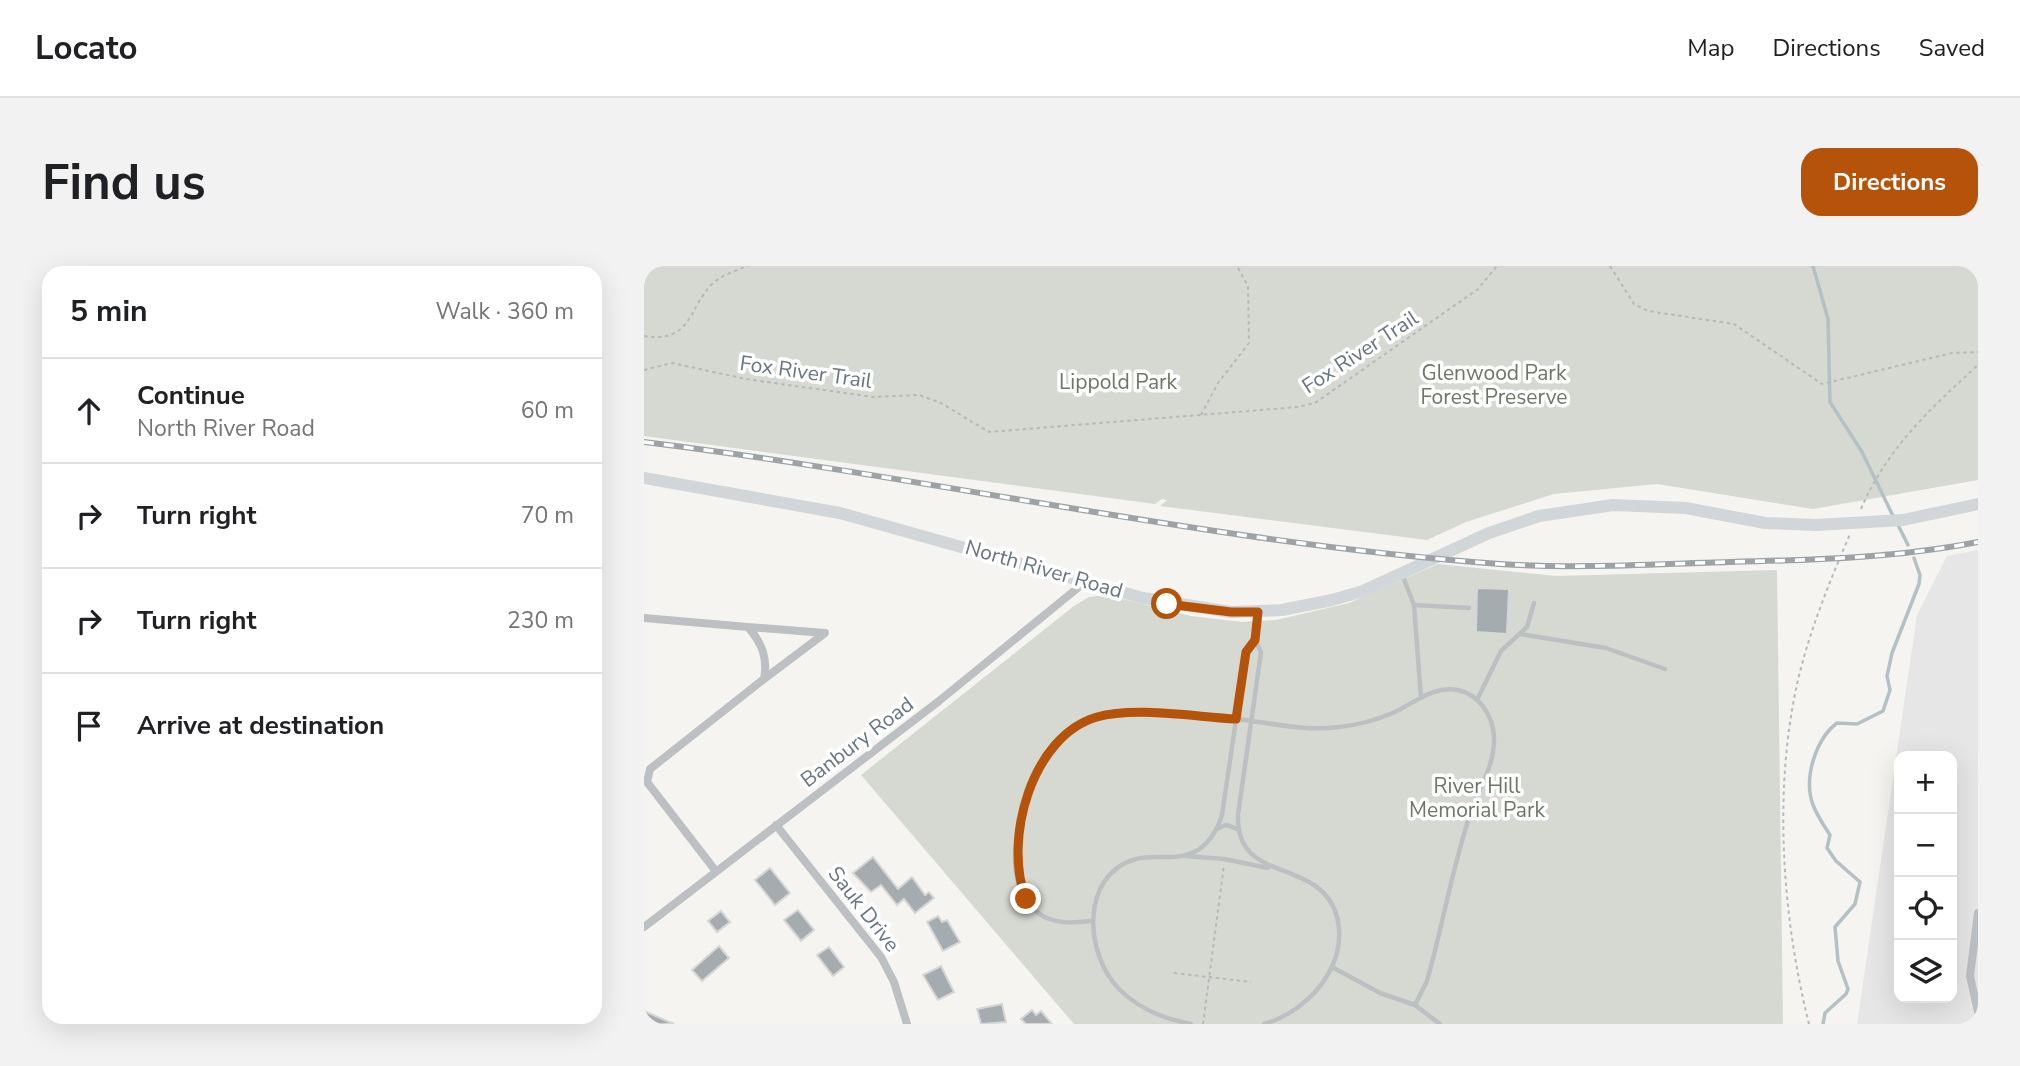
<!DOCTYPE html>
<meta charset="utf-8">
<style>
body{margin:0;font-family:"Nunito Sans",sans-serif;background:#f2f2f2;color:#202124}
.controls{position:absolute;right:21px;bottom:21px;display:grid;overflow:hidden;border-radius:14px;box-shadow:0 7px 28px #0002}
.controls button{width:63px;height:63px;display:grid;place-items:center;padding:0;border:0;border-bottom:2px solid #e0e0e0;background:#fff;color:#202124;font:35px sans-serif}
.stop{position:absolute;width:21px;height:21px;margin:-16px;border:5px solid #b45309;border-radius:50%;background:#fff}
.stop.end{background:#b45309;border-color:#fff;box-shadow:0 2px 7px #0008}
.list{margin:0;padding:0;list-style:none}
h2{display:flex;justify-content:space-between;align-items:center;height:91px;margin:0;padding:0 28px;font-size:30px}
h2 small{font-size:23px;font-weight:400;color:#757577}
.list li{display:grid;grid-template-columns:46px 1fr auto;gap:21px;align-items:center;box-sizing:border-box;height:105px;padding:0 28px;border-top:2px solid #e0e0e0}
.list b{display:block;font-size:26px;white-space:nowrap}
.list p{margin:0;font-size:23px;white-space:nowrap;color:#757577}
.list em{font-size:23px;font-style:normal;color:#757577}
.icon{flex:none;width:38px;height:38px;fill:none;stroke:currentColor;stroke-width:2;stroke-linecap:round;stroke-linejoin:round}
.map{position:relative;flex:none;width:1334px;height:758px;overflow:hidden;border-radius:21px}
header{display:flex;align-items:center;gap:42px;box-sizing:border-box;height:98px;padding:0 35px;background:#fff;border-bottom:2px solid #e0e0e0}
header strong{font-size:33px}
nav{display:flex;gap:38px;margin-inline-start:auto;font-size:24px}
.intro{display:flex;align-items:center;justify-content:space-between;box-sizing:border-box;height:168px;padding:0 42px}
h1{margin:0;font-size:49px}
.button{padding:18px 32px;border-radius:21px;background:#b45309;color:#fff;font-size:24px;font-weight:700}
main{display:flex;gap:42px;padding:0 42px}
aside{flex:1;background:#fff;border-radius:21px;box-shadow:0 7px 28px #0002}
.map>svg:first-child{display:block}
</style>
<header>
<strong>Locato</strong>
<nav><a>Map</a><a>Directions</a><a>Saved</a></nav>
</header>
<div class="intro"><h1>Find us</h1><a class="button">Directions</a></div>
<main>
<aside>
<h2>5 min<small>Walk · 360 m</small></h2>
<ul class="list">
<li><svg class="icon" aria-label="ahead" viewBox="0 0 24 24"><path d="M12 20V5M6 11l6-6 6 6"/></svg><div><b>Continue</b><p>North River Road</p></div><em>60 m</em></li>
<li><svg class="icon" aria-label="right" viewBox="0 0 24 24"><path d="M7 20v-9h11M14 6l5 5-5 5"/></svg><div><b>Turn right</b></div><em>70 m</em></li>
<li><svg class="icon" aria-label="right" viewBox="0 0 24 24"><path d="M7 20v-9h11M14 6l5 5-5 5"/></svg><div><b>Turn right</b></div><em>230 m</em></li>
<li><svg class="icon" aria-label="arrive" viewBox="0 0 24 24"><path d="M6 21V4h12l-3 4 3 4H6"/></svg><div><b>Arrive at destination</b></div></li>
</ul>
</aside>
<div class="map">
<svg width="1334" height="758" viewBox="0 0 1334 758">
<rect width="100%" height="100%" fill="#f5f4f1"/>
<path fill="#e5e6e5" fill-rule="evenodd" d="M 1334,284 L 1334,758 L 1213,758 L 1273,349 L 1303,290 ZM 1255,490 L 1308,490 L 1308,732 L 1255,732 Z"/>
<path fill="#d5d9d1" d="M 0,0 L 1334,0 L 1334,214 L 1169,243 L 1013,218 L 910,228 L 822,256 L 783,274 L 516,240 L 523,234 L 518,233 L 511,238 L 0,170 Z
M 794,298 L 912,310 L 1133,304 L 1139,758 L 430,758 L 217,509 L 430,340 L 445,331 L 462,329 L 547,350 L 598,356 L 632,354 L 705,337 Z"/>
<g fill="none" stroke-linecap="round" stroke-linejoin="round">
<path stroke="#b4c1c4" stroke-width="3.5" d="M 1169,0 L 1184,53 L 1186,136 L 1218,186 L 1250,252
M 1254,259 L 1264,279
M 1179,758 L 1181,747 L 1202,728 L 1204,723 L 1194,695 L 1191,661 L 1211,638 L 1216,616 L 1192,595 L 1183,582 L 1186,569 C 1180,560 1173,549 1169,539 C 1159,512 1172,473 1193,457 L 1213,458 L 1239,445 L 1246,424 L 1243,410 L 1248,387 L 1275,318 L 1276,309 L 1270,292"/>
</g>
<path fill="#a4acb0" stroke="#d6d6d4" stroke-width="2" d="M 833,322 L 865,323 L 863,368 L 832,366 Z
M 229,591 L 254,623 L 268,611 L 281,629 L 285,626 L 290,632 L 271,647 L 260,633 L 253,639 L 237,619 L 227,626 L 209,607 Z
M 126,602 L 146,627 L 131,639 L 111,614 Z
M 154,644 L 170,664 L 157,675 L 140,654 Z
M 77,645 L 86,656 L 73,666 L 64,655 Z
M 294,650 L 298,656 L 303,654 L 316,676 L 299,685 L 283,656 Z
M 75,680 L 85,692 L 58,715 L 48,704 Z
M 185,681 L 200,701 L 189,710 L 173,689 Z
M 297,700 L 310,726 L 294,734 L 279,709 Z
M 358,738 L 362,756 L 337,758 L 333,743 Z
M 388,744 L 392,749 L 397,745 L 408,758 L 382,758 L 377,753 Z
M 0,745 L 30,758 L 0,758 Z"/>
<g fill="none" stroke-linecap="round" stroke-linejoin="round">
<path stroke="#b6b9bb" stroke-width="2" stroke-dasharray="3.5 3.5" stroke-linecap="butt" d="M 966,0 L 990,38 L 1004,45 L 1090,58 L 1178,118 L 1308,87 L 1334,86
M 0,70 C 49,77 43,43 69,17 C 79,9 92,4 104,0
M 0,104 L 28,97 L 102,113 L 229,131 L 275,129 L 297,137 L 345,166 L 654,141 L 671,137 L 834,23 L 853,0
M 557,149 L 574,117 L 605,77 L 604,20 L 593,0
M 1217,243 C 1243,182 1286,143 1334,99
M 530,707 L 607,716
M 559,758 L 580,599
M 1165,758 C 1138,651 1129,522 1154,414 C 1166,363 1186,315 1206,268"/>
<path stroke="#bcc0c3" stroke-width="4.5" d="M 758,308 L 770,339 L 777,432
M 770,339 L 825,342
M 876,368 L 962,382 L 1021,403
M 611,374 L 617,386 L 594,549 C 592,602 638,598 670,619 C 701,640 701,681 683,710 C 669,733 645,751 620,758
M 833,434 L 857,385 L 883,361 L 890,337
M 573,563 L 582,559 L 594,563
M 542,590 L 580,593 L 624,602
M 448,655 C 429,657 409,659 393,646 C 340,605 392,474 449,452 C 468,445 491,448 511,449 C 538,450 564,450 591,453 C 625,456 660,466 695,461 C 713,459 730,455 746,448 C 769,439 788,419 814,424 C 836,429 849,450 850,471 C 851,500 835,521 827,546 C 808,601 799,659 783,715 L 771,739
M 688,701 L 736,727 L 771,739 L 796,758
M 547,758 C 520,753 495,743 475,723 C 441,689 435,609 492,593 C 510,588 532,595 550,586 C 564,580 574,563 578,549 L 602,386 L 611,374 L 614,347"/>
<path stroke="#bcc0c3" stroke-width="8" d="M 0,352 L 104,361 C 118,377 124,392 120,413 L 6,503 L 3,516 L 71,604
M 104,361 L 181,367 L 120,413
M 132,559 L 237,691 L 250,716 L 263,758
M 1334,647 L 1326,710 L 1334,746
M 0,661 L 295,435 L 441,316"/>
<path stroke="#d1d6d9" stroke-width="12" d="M 0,212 L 196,247 L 499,332 L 587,346 L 638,344 L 688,334 L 719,325 L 845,267 L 895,250 L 969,239 L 1042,242 L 1121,257 L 1172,259 L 1259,254 L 1334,238"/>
<defs>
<path id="rail" d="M 0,176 C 286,211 568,277 856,298 C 932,303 1009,298 1085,296 C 1168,294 1253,292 1334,276"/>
</defs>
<use href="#rail" stroke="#9ca3a7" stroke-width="6"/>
<use href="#rail" stroke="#fff" stroke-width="3.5" stroke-dasharray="10" stroke-linecap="butt"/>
</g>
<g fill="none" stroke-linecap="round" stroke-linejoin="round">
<path stroke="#b45309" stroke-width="9" d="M 382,633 C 359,575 387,470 453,451 C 491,440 552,451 592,453 L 602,386 L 611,374 L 614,346 L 587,346 L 523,338"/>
</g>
<g text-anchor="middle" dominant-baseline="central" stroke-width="7" stroke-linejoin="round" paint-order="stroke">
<g font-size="21" fill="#667780" stroke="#fff">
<text transform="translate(716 86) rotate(-33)">Fox River Trail</text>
<text transform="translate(162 106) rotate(8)">Fox River Trail</text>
<text transform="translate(400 303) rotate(16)">North River Road</text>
<text transform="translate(213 476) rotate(-37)">Banbury Road</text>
<text transform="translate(220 643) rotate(52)">Sauk Drive</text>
</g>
<g font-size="21" fill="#6a7865" stroke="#fff">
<text x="850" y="107">Glenwood Park<tspan x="850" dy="24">Forest Preserve</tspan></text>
<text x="474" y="116">Lippold Park</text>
<text x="833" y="520">River Hill<tspan x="833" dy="24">Memorial Park</tspan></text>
</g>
</g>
</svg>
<div class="controls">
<button>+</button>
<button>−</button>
<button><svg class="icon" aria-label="locate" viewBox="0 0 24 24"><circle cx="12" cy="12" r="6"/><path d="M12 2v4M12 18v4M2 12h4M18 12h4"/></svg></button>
<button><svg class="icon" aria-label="layers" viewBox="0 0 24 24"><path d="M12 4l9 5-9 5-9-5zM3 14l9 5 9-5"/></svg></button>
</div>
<div class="stop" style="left:523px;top:338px"></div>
<div class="stop end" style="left:382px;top:633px"></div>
</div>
</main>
